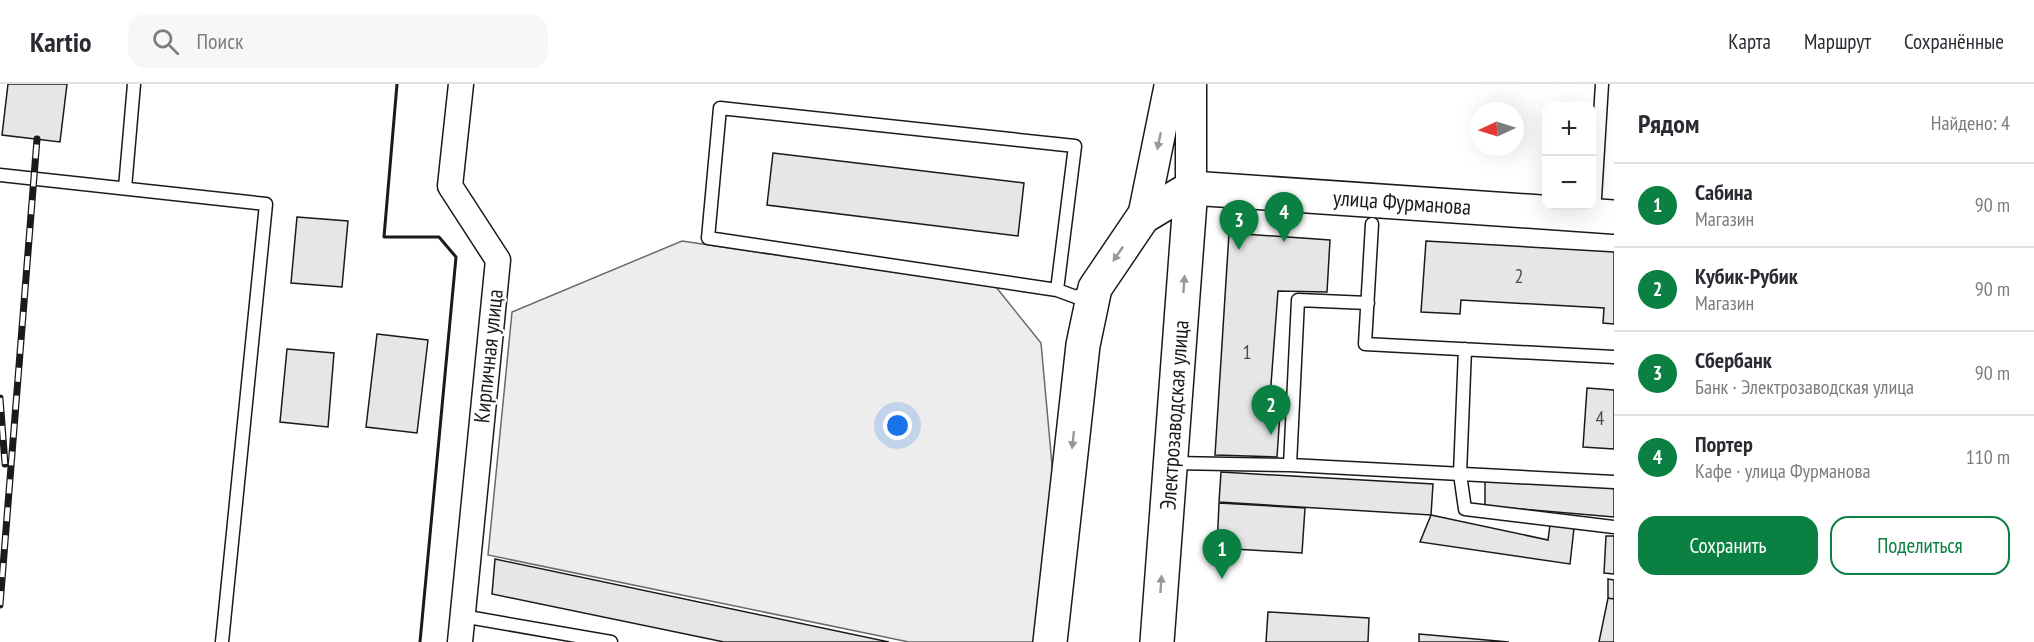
<!DOCTYPE html>
<html lang="ru">
<meta charset="utf-8">
<style>
body{margin:0;font-family:"PT Sans Narrow",sans-serif;background:#f7f7f7;color:#2b2b33}
.controls{position:absolute;right:18px;top:18px;display:grid;overflow:hidden;border-radius:12px;box-shadow:0 6px 24px #0002}
.controls button{width:54px;height:54px;display:grid;place-items:center;padding:0;border:0;border-bottom:2px solid #e1e1e2;background:#fff;color:#2b2b33;font:30px sans-serif}
.compass{position:absolute;left:1470px;top:18px;width:54px;height:54px;border-radius:50%;background:#fff;box-shadow:0 6px 24px #0002;rotate:266deg}
.you{position:absolute;left:898px;top:342px;width:21px;height:21px;margin:-15px;border:4px solid #fff;border-radius:50%;background:#1a73e8;box-shadow:0 0 0 9px #1a73e833}
.badge{display:grid;place-items:center;width:39px;height:39px;border-radius:50%;background:#0b8043;color:#fff;font-size:20px;font-weight:700}
.pin{position:absolute;translate:-50% -50px;filter:drop-shadow(0 2px 3px #0008)}
.pin::after{content:'';position:absolute;top:32px;width:21px;height:18px;background:inherit;clip-path:polygon(0 0,100% 0,50% 100%)}
.list{margin:0;padding:0;list-style:none}
h2{display:flex;justify-content:space-between;align-items:center;height:78px;margin:0;padding:0 24px;font-size:26px}
h2 small{font-size:20px;font-weight:400;color:#7c7c81}
.list li{display:grid;grid-template-columns:39px 1fr auto;gap:18px;align-items:center;box-sizing:border-box;height:84px;padding:0 24px;border-top:2px solid #e1e1e2}
.list b{display:block;font-size:22px;white-space:nowrap}
.list p{margin:0;font-size:20px;white-space:nowrap;color:#7c7c81}
.list em{font-size:20px;font-style:normal;color:#7c7c81}
.actions{display:flex;gap:12px;padding:18px 24px}
.actions a{flex:1;padding:14px 0;border:2px solid #0b8043;border-radius:18px;text-align:center;font-size:21px;color:#0b8043}
.actions .main{background:#0b8043;color:#fff}
.icon{flex:none;width:33px;height:33px;fill:none;stroke:currentColor;stroke-width:2;stroke-linecap:round;stroke-linejoin:round}
.map{position:relative;flex:none;width:1614px;height:558px;overflow:hidden}
header{display:flex;align-items:center;gap:36px;box-sizing:border-box;height:84px;padding:0 30px;background:#fff;border-bottom:2px solid #e1e1e2}
header strong{font-size:28px}
nav{display:flex;gap:33px;margin-inline-start:auto;font-size:21px}
.search{width:420px;height:54px;background:#f7f7f7;display:flex;align-items:center;gap:15px;box-sizing:border-box;padding:0 21px;border-radius:18px;color:#7c7c81;font-size:22px}
main{display:flex}
aside{flex:1;background:#fff}
.map>svg:first-child{display:block}
</style>
<header>
<strong>Kartio</strong>
<div class="search"><svg class="icon" aria-label="search" viewBox="0 0 24 24"><circle cx="10" cy="10" r="6"/><path d="M15 15l6 6"/></svg>Поиск</div>
<nav><a>Карта</a><a>Маршрут</a><a>Сохранённые</a></nav>
</header>
<main>
<div class="map">
<svg width="1614" height="558" viewBox="0 0 1614 558">
<rect width="100%" height="100%" fill="#fff"/>
<path fill="#ededed" stroke="#6a6a6a" stroke-width="1.5" d="M 682,157 L 996,203 L 1041,259 L 1053,392 L 1042,558 L 909,558 L 488,471 L 512,228 Z"/>
<path fill="#e6e6e6" stroke="#1a1a1a" stroke-width="1.5" d="M 8,0 L 67,0 L 60,58 L 2,51 Z
M 773,69 L 1024,99 L 1018,152 L 767,121 Z
M 297,133 L 348,137 L 342,203 L 291,199 Z
M 1229,149 L 1330,156 L 1327,208 L 1278,207 L 1269,327 L 1280,328 L 1277,373 L 1215,371 Z
M 1426,157 L 1614,168 L 1614,240 L 1603,239 L 1604,224 L 1461,216 L 1460,230 L 1421,228 Z
M 377,250 L 428,256 L 417,349 L 366,343 Z
M 287,265 L 334,269 L 328,343 L 280,338 Z
M 1587,304 L 1614,306 L 1614,365 L 1583,363 Z
M 1221,388 L 1433,400 L 1431,431 L 1219,418 Z
M 1485,397 L 1614,404 L 1614,433 L 1485,422 Z
M 1219,419 L 1305,424 L 1302,469 L 1217,464 Z
M 1431,431 L 1548,456 L 1550,441 L 1574,444 L 1570,480 L 1420,458 Z
M 1606,452 L 1614,452 L 1614,490 L 1604,489 Z
M 495,475 L 889,558 L 724,558 L 492,510 Z
M 1608,495 L 1614,496 L 1614,515 L 1608,514 Z
M 1608,514 L 1614,515 L 1614,558 L 1599,558 Z
M 1268,528 L 1369,534 L 1368,558 L 1266,558 Z
M 1419,550 L 1509,558 L 1419,558 Z"/>
<g fill="none" stroke-linecap="round" stroke-linejoin="round">
<defs>
<path id="service" d="M 0,91 L 266,120 L 222,558
M 125,104 L 134,0
M 1594,130 L 1602,0
M 1372,140 L 1365,260 L 1614,273
M 1057,206 L 708,154 L 720,24 L 1075,62 L 1057,206 L 1076,213 L 1090,206
M 1465,265 L 1460,390 L 1465,425 L 1614,443
M 1172,379 L 1290,381 L 1614,398
M 1290,381 L 1298,216 L 1368,219
M 462,532 L 611,558"/>
<path id="minor" d="M 460,558 L 498,176 L 450,102 L 461,0"/>
<path id="tertiary" d="M 1191,0 L 1191,104
M 1143,133 L 1170,0"/>
<path id="secondary" d="M 1191,104 L 1614,133
M 1050,558 L 1083,261 L 1095,204 L 1143,133 L 1191,104
M 1157,558 L 1191,104"/>
</defs>
<use href="#service" stroke="#1a1a1a" stroke-width="15"/>
<use href="#minor" stroke="#1a1a1a" stroke-width="27"/>
<use href="#tertiary" stroke="#1a1a1a" stroke-width="33"/>
<use href="#secondary" stroke="#1a1a1a" stroke-width="36"/>
<use href="#service" stroke="#fff" stroke-width="12"/>
<use href="#minor" stroke="#fff" stroke-width="24"/>
<use href="#tertiary" stroke="#fff" stroke-width="30"/>
<use href="#secondary" stroke="#fff" stroke-width="33"/>
<defs>
<path id="rail" d="M 0,314 L 5,380
M 0,521 L 37,55"/>
</defs>
<use href="#rail" stroke="#1a1a1a" stroke-width="7"/>
<use href="#rail" stroke="#fff" stroke-width="4.5" stroke-dasharray="14" stroke-linecap="butt"/>
<path stroke="#1a1a1a" stroke-width="3" d="M 397,0 L 384,153 L 439,153 L 456,173 L 420,558"/>
</g>
<defs><path id="oneway-solid" d="M-6-.8H1V-3.2L6.5 0L1 3.2V.8H-6Z" transform="scale(1.5)"/></defs>
<g fill="#989898">
<use href="#oneway-solid" transform="translate(1159 57) rotate(102)"/>
<use href="#oneway-solid" transform="translate(1118 170) rotate(124)"/>
<use href="#oneway-solid" transform="translate(1184 200) rotate(-86)"/>
<use href="#oneway-solid" transform="translate(1073 356) rotate(96)"/>
<use href="#oneway-solid" transform="translate(1161 500) rotate(-86)"/>
</g>
<g text-anchor="middle" dominant-baseline="central" stroke-width="4.5" stroke-linejoin="round" paint-order="stroke">
<g font-size="20" fill="#4d4d4d">
<text x="1519" y="192">2</text>
<text x="1247" y="268">1</text>
<text x="1600" y="334">4</text>
</g>
<g font-size="22" fill="#1a1a1a" stroke="#fff">
<text transform="translate(1402 118) rotate(4)">улица Фурманова</text>
<text transform="translate(488 272) rotate(-84)">Кирпичная улица</text>
<text transform="translate(1174 331) rotate(-86)">Электрозаводская улица</text>
</g>
</g>
</svg>
<div class="controls">
<button>+</button>
<button>−</button>
</div>
<svg class="compass" viewBox="-18 -18 36 36"><path d="M0-13l5 13h-10z" fill="#e53935"/><path d="M0 13l5-13h-10z" fill="#7c7c81"/></svg>
<div class="you"></div>
<div class="pin badge" style="left:1222px;top:495px">1</div>
<div class="pin badge" style="left:1271px;top:351px">2</div>
<div class="pin badge" style="left:1239px;top:166px">3</div>
<div class="pin badge" style="left:1284px;top:158px">4</div>
</div>
<aside>
<h2>Рядом<small>Найдено: 4</small></h2>
<ul class="list">
<li><span class="badge">1</span><div><b>Сабина</b><p>Магазин</p></div><em>90 m</em></li>
<li><span class="badge">2</span><div><b>Кубик-Рубик</b><p>Магазин</p></div><em>90 m</em></li>
<li><span class="badge">3</span><div><b>Сбербанк</b><p>Банк · Электрозаводская улица</p></div><em>90 m</em></li>
<li><span class="badge">4</span><div><b>Портер</b><p>Кафе · улица Фурманова</p></div><em>110 m</em></li>
</ul>
<div class="actions"><a class="main">Сохранить</a><a>Поделиться</a></div>
</aside>
</main>
